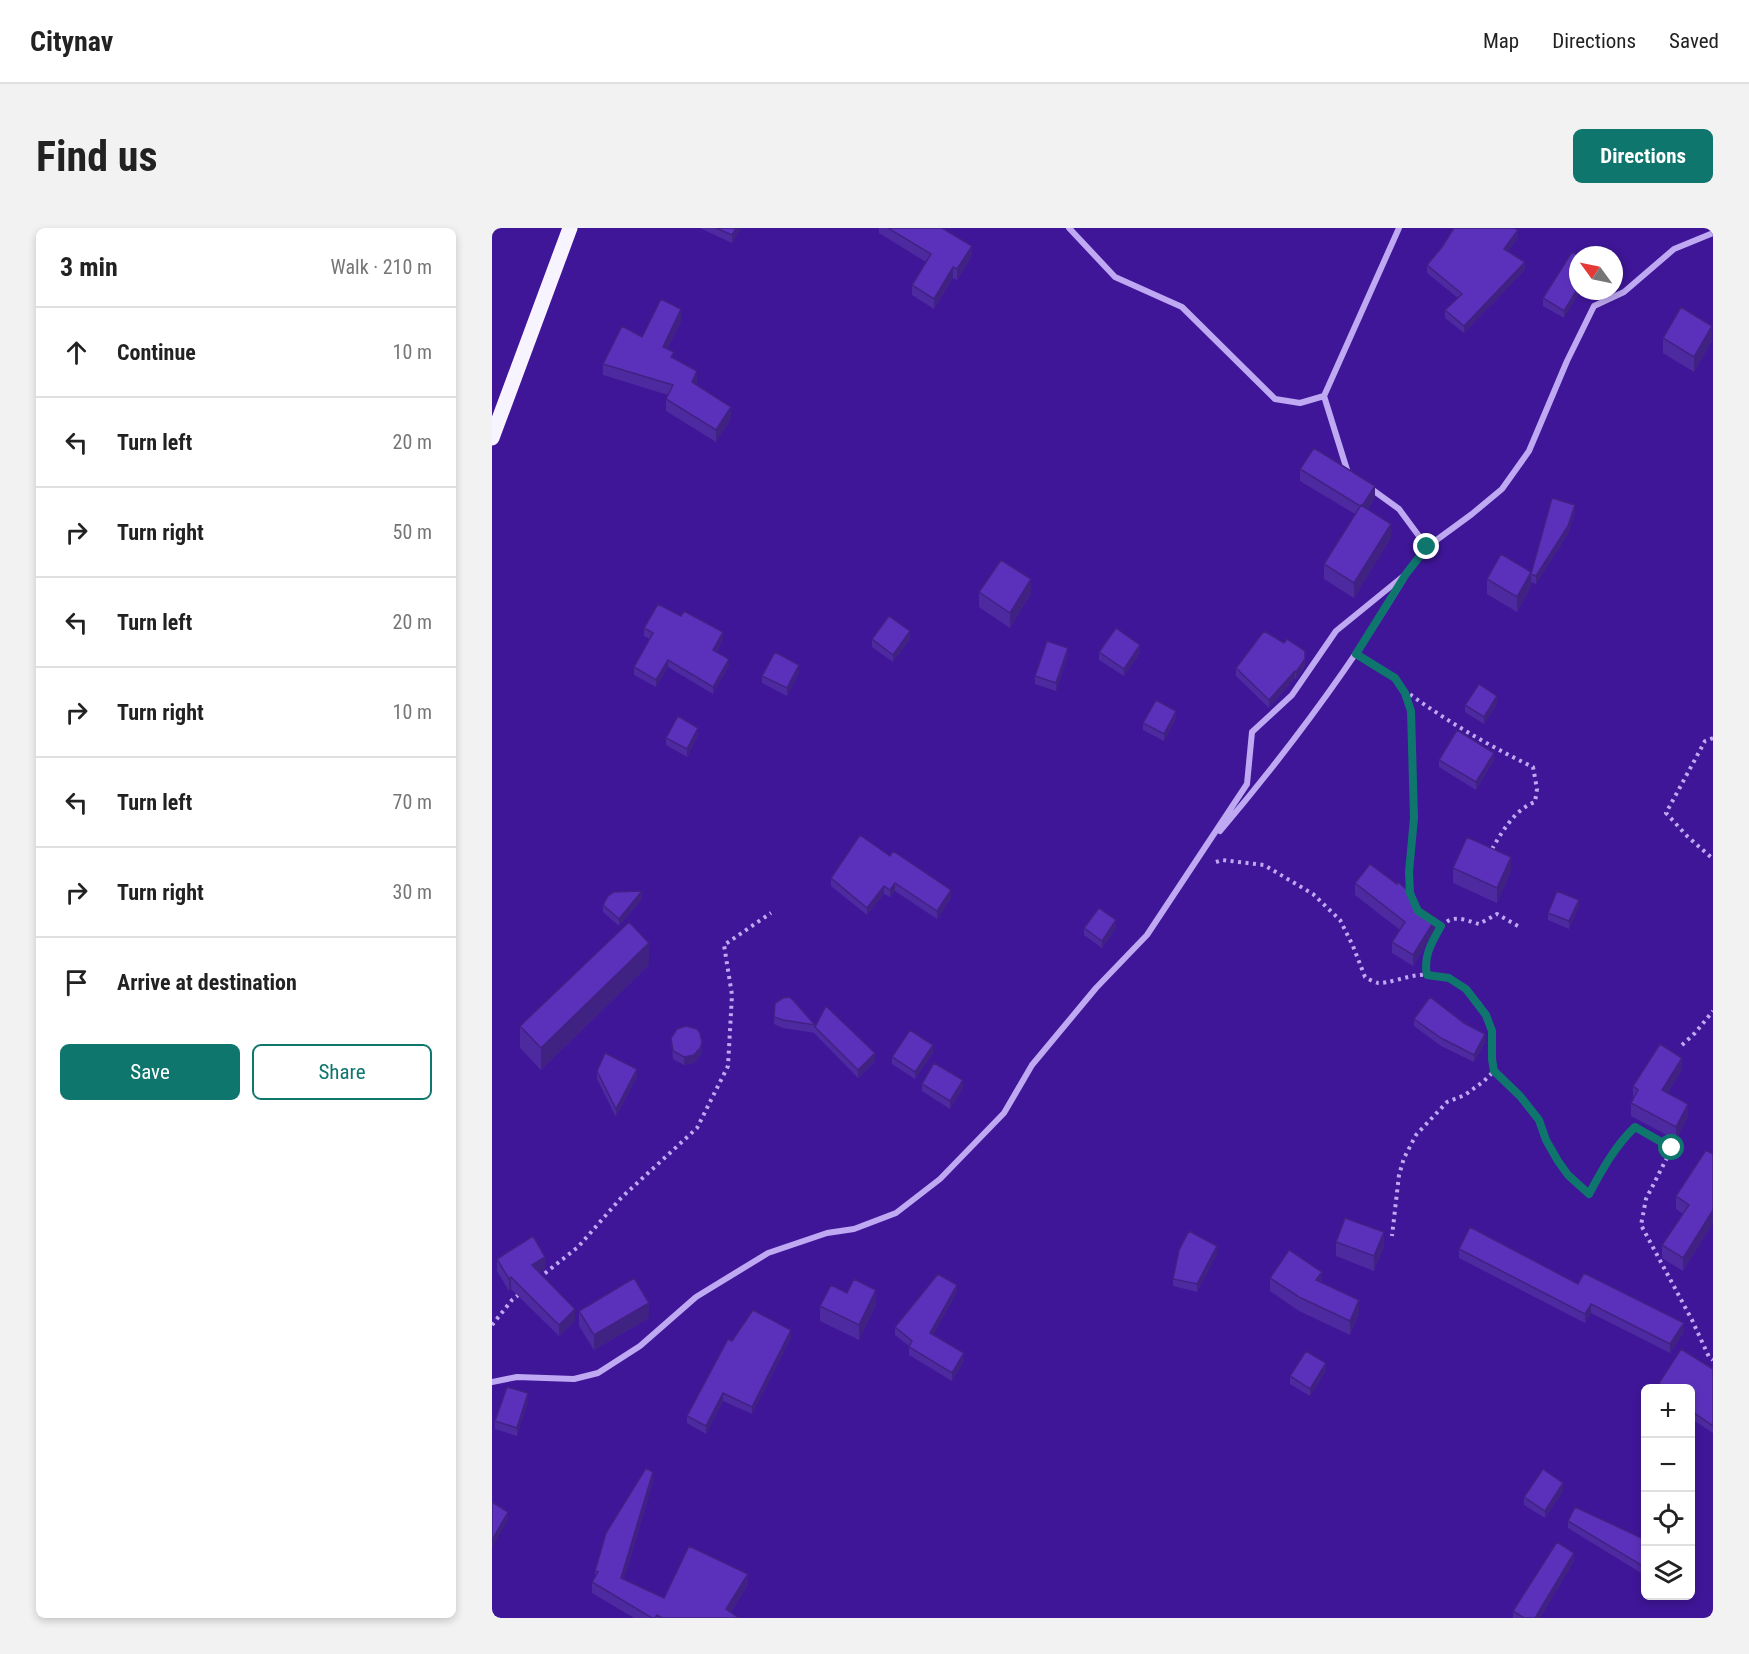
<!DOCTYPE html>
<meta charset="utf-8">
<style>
body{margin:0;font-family:"Roboto Condensed",sans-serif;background:#f2f2f2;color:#222}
.controls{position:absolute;right:18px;bottom:18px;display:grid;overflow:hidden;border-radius:9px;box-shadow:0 3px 9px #0003}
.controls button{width:54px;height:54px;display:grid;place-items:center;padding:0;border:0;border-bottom:2px solid #e0e0e0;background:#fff;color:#222;font:30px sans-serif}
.compass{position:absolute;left:1077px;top:18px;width:54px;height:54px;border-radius:50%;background:#fff;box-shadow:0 3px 9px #0003;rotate:303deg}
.stop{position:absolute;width:18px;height:18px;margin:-14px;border:4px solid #0f766e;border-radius:50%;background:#fff}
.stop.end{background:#0f766e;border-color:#fff;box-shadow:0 2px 6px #0008}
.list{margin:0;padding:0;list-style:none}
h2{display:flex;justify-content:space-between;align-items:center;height:78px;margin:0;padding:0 24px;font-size:26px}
h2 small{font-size:20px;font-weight:400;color:#767676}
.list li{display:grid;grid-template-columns:39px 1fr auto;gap:18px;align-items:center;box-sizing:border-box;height:90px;padding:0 24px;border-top:2px solid #e0e0e0}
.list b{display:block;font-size:22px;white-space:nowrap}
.list em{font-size:20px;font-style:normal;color:#767676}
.actions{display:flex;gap:12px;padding:18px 24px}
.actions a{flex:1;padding:14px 0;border:2px solid #0f766e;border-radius:9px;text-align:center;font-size:21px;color:#0f766e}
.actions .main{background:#0f766e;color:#fff}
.icon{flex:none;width:33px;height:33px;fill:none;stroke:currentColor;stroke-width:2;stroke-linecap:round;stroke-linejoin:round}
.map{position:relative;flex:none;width:1221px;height:1390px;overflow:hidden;border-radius:9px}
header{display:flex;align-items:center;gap:36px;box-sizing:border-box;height:84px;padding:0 30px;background:#fff;border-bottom:2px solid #e0e0e0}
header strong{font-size:28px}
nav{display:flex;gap:33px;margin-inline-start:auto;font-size:21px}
.intro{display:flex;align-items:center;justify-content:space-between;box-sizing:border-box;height:144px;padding:0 36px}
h1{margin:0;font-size:42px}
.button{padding:15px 27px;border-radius:9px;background:#0f766e;color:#fff;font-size:21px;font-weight:700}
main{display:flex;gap:36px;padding:0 36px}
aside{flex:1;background:#fff;border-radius:9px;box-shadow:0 3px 9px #0003}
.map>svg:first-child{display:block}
</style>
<header>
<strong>Citynav</strong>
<nav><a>Map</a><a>Directions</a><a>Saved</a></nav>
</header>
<div class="intro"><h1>Find us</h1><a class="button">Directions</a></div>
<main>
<aside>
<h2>3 min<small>Walk · 210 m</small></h2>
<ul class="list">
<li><svg class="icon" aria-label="ahead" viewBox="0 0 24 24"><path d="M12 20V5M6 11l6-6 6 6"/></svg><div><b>Continue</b></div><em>10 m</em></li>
<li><svg class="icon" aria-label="left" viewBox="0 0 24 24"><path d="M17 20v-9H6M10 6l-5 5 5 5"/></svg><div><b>Turn left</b></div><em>20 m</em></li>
<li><svg class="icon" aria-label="right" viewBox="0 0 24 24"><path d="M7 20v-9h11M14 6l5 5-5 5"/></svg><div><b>Turn right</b></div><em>50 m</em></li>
<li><svg class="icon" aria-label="left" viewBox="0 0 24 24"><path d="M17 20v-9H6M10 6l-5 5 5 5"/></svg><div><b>Turn left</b></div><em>20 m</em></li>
<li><svg class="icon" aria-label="right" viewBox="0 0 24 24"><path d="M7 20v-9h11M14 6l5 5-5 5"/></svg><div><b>Turn right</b></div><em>10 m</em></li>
<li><svg class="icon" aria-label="left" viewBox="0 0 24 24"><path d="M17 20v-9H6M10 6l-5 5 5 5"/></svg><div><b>Turn left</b></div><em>70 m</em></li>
<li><svg class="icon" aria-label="right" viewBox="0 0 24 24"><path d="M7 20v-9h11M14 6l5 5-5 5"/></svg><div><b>Turn right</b></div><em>30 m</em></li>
<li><svg class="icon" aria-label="arrive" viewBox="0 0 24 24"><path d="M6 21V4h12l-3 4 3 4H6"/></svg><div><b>Arrive at destination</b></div></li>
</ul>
<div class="actions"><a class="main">Save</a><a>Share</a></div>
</aside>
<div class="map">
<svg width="1221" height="1390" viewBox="0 0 1221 1390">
<rect width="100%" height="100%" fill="#3f1698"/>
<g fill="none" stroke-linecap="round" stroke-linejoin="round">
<path stroke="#bfa9f2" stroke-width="4" stroke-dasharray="3 4.5" stroke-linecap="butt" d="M 878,435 L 903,450 L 913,465 L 919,483 L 922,590 L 917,654 L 918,665 L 925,680
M 912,462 C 953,492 995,517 1041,539 L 1045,561 L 1043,574 C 1023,581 1009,605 999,623
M 1221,510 L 1213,513 L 1174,585 L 1195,608 L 1221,631
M 724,634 L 730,632 L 772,637 L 821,666 L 848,692 L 861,718 L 873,749 C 876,751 882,754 886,755 C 894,756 916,748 927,747 C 960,743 992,770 1000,801 C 1003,814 1000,830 1002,843 L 992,853 L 973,867 L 955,874 L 924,907 L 912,930 L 907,947 L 900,1008
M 935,747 C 933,741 932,734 934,728 C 937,717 948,696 958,692 C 967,688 979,694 987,696 L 1005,686 L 1026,698
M 1190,817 L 1203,805 L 1221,783
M 1002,843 L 1028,868 L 1047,892 L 1054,912 L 1066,933 L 1076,947 L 1097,966 C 1110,942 1123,918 1143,899 L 1180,920 L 1154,971 L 1149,997 L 1200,1092 L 1217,1129 L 1221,1132
M 47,1050 L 86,1019 L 129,970 L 205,900 L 236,838 L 240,767 L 232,717 L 279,685
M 0,1097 L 20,1072 L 30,1064"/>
<path stroke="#bfa9f2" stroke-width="6" d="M 577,0 L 623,49 L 690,79 L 783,171 L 808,175 L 832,168
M 860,247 L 856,245 L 832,168 L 907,0
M 935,319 L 980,286 L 1010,261 L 1037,223 L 1075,133 L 1102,78 L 1132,64 L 1182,21 L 1221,5
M 728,603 C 795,524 857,441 911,352
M 0,1154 L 25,1149 L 82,1151 L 106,1145 L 148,1118 L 204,1069 L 276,1025 L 335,1005 L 362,1001 L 404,985 L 448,951 L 512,885 L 540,837 L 604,760 L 655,707 L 755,556 L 760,504 L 800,467 L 844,403 L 914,346 L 935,319 L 907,281 L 878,260"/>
<path stroke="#f8f4ff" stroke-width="15" d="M 0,210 L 78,0"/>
</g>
<path fill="#4e2aa1" d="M 208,0 L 249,0 L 240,15 Z
M 387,0 L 450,0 L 480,28 L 465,52 L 461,50 L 442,81 L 420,67 L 420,57 L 434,34 L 387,5 Z
M 1026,10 L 1016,23 L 1033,42 L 972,105 L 953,90 L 953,82 L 966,70 L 935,45 L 935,37 Z
M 1080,24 L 1072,90 L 1051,78 L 1051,70 Z
M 189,93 L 175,121 L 182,131 L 205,155 L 204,157 L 239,191 L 224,214 L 174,183 L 174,171 L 176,167 L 111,147 L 111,136 L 150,109 Z
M 1171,110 L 1220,113 L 1202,144 L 1171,125 Z
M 808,241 L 883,270 L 876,281 L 899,310 L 862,370 L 832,351 L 832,336 L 863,286 L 808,253 Z
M 1083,284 L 1076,306 L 1044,356 L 1039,354 L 1039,359 L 1025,384 L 995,366 L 995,351 L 1039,344 Z
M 487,364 L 539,366 L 518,400 L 487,379 Z
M 152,400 L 231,412 L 225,423 L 237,438 L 221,466 L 176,439 L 164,459 L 142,447 L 142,439 L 158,411 L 152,408 Z
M 380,411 L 418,411 L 401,434 L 380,419 Z
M 607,424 L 648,425 L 632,448 L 607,432 Z
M 576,428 L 564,463 L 543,456 L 543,448 Z
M 813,438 L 804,451 L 803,450 L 777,480 L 744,448 L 744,440 Z
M 307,445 L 295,468 L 270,455 L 270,448 Z
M 1005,476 L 992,496 L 973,484 L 973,477 Z
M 684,490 L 672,513 L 651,502 L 651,495 Z
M 206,507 L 195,529 L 174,517 L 174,510 Z
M 947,532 L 1002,532 L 984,562 L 947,539 Z
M 398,628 L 459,670 L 445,691 L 403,663 L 398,669 L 392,666 L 375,687 L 339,658 L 339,650 Z
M 961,640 L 1019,643 L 1005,675 L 961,655 Z
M 863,655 L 923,676 L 944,701 L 921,738 L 900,725 L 900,714 L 908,702 L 863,667 Z
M 150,671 L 127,698 L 111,684 L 111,677 Z
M 1087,679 L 1077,701 L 1056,692 L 1056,685 Z
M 592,700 L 624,700 L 610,720 L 592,707 Z
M 157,737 L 49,842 L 28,820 L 28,798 Z
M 283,775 L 323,797 L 323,805 L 291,800 L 282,796 Z
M 922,791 L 993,814 L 982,834 L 949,818 L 922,798 Z
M 323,799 L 383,833 L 366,850 L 323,806 Z
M 179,810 L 210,823 L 208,828 L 202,835 L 192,837 L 181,831 Z
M 441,825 L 423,851 L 400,836 L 400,829 Z
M 1190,842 L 1175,866 L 1196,889 L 1184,912 L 1139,888 L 1139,875 L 1141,871 L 1141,858 Z
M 105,843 L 145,849 L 124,889 L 105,851 Z
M 430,856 L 471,860 L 458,881 L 430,863 Z
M 1221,926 L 1221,995 L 1191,1043 L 1170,1030 L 1170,1017 L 1191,986 L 1184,981 L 1184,968 Z
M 844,1014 L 892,1019 L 882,1043 L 844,1028 Z
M 967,1021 L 1086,1056 L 1192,1104 L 1178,1125 L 1099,1085 L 1093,1095 L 967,1030 Z
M 725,1026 L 705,1064 L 681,1058 L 681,1051 Z
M 5,1031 L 53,1041 L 47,1044 L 83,1093 L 67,1108 L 19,1061 L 17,1063 L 5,1043 Z
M 778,1050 L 830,1055 L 867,1086 L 858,1107 L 807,1083 L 778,1063 Z
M 465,1064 L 441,1107 L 472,1133 L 460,1153 L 417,1127 L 417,1118 L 403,1107 L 403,1099 Z
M 355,1065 L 384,1077 L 367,1112 L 328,1093 L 328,1078 Z
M 87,1083 L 157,1090 L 102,1122 L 87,1098 Z
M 299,1110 L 260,1186 L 231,1173 L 214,1206 L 195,1195 L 195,1188 L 240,1113 Z
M 1221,1141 L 1221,1205 L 1198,1190 L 1198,1161 L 1167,1161 L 1167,1155 Z
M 834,1143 L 818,1168 L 798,1156 L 798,1148 Z
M 36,1173 L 25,1208 L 3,1201 L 3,1193 Z
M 161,1254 L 132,1351 L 172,1370 L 256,1357 L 239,1384 L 247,1390 L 142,1390 L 100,1365 L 100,1354 L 103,1348 L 103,1343 Z
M 1071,1263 L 1053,1290 L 1032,1277 L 1032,1269 Z
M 1076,1293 L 1154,1312 L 1154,1348 L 1076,1300 Z
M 1082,1333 L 1048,1390 L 1021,1390 L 1021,1383 Z"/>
<path fill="#402283" d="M 244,0 L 249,0 L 240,15 L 240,7 Z
M 1026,2 L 1026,10 L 1012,29 L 1012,21 Z
M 480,18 L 480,28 L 465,52 L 465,41 Z
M 1033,34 L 1033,42 L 972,105 L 972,98 Z
M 461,39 L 461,50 L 442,81 L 442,71 Z
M 1086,60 L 1086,63 L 1089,63 L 1072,90 L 1072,83 Z
M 189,81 L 189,93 L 171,130 L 171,119 Z
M 1220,98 L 1220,113 L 1202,144 L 1202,129 Z
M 205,143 L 205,155 L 200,165 L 200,154 Z
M 239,179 L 239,191 L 224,214 L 224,202 Z
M 883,258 L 883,270 L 870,291 L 870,279 Z
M 1083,277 L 1083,284 L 1076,306 L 1044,356 L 1044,348 Z
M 899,296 L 899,310 L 862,370 L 862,355 Z
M 1039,344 L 1039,359 L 1025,384 L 1025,369 Z
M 539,351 L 539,366 L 518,400 L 518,385 Z
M 418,403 L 418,411 L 401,434 L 401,427 Z
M 231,404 L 231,412 L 221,429 L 221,422 Z
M 648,417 L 648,425 L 632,448 L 632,441 Z
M 576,420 L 576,428 L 564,463 L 564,455 Z
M 237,431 L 237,438 L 221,466 L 221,459 Z
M 813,431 L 813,438 L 804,451 L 804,444 Z
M 176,432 L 176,439 L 164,459 L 164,452 Z
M 307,437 L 307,445 L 295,468 L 295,460 Z
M 803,443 L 803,450 L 777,480 L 777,472 Z
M 1005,468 L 1005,476 L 992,496 L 992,489 Z
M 684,483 L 684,490 L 672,513 L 672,506 Z
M 206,500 L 206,507 L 195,529 L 195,521 Z
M 1002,525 L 1002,532 L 984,562 L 984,554 Z
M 1019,629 L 1019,643 L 1005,675 L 1005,660 Z
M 403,655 L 403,663 L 398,669 L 398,662 Z
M 392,658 L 392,666 L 375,687 L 375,680 Z
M 459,662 L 459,670 L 445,691 L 445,683 Z
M 150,663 L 150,671 L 127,698 L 127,691 Z
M 1087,672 L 1087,679 L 1077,701 L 1077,693 Z
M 944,690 L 944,701 L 921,738 L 921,727 Z
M 624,692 L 624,700 L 610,720 L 610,713 Z
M 157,715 L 157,737 L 49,842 L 49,820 Z
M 993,806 L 993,814 L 982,834 L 982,827 Z
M 210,815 L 210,823 L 208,828 L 202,835 L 192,837 L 192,829 Z
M 441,817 L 441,825 L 423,851 L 423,844 Z
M 383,825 L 383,833 L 366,850 L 366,842 Z
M 1190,830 L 1190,842 L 1170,875 L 1170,862 Z
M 145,841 L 145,849 L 124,889 L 124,881 Z
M 471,852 L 471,860 L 458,881 L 458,873 Z
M 1196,876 L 1196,889 L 1184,912 L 1184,899 Z
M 1221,982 L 1221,995 L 1191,1043 L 1191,1030 Z
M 892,1004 L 892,1019 L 882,1043 L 882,1028 Z
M 725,1018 L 725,1026 L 705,1064 L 705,1056 Z
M 53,1029 L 53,1041 L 40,1049 L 40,1037 Z
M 830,1044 L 830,1058 L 824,1052 Z
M 19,1049 L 19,1061 L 17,1063 L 17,1051 Z
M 465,1057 L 465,1064 L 438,1113 L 438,1105 Z
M 384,1062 L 384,1077 L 367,1112 L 367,1097 Z
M 867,1072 L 867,1086 L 858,1107 L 858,1093 Z
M 157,1075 L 157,1090 L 102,1122 L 102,1107 Z
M 1099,1076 L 1099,1085 L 1093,1095 L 1093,1086 Z
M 83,1081 L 83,1093 L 67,1108 L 67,1097 Z
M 1192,1095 L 1192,1104 L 1178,1125 L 1178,1116 Z
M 299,1102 L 299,1110 L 260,1186 L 260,1179 Z
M 472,1125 L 472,1133 L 460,1153 L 460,1145 Z
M 834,1135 L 834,1143 L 818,1168 L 818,1161 Z
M 36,1165 L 36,1173 L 25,1208 L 25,1200 Z
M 231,1165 L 231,1173 L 214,1206 L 214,1198 Z
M 161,1244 L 161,1254 L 129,1361 L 129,1350 Z
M 1071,1255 L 1071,1263 L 1053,1290 L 1053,1283 Z
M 16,1284 L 16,1292 L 0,1320 L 0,1312 Z
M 1082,1325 L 1082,1333 L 1048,1390 L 1043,1390 Z
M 256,1346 L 256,1357 L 235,1390 L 234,1381 Z"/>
<path fill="#5b31bb" stroke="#402283" stroke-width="1.5" d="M 224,0 L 244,0 L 240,7 Z
M 396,0 L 450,0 L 480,18 L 465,41 L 461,39 L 442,71 L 420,57 L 439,26 Z
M 962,0 L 1022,0 L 1026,2 L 1012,21 L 1033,34 L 972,98 L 953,82 L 970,66 L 935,37 L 950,19 Z
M 1080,24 L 1086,27 L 1086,60 L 1072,83 L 1051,70 Z
M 169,71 L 189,81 L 171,119 L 182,124 L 179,129 L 205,143 L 200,154 L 239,179 L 224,202 L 174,171 L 181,157 L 111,136 L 130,98 L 150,109 Z
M 1189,79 L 1220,98 L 1202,129 L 1171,110 Z
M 822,220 L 883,258 L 870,278 L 869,277 L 868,278 L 808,241 Z
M 1060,270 L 1083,277 L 1076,298 L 1044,348 L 1039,346 Z
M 869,277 L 899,296 L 862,355 L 832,336 Z
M 1009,326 L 1039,344 L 1025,369 L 995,351 Z
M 509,332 L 539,351 L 518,385 L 487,364 Z
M 166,376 L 189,388 L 192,383 L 231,404 L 221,422 L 237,431 L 221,459 L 176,432 L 164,452 L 142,439 L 161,405 L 152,400 Z
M 397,388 L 418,403 L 401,427 L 380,411 Z
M 624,400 L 648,417 L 632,441 L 607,424 Z
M 772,403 L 792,415 L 795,411 L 813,423 L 813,431 L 804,444 L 803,443 L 777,472 L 744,440 Z
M 555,413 L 576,420 L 564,455 L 543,448 Z
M 283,424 L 307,437 L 295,460 L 270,448 Z
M 987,456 L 1005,468 L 992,489 L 973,477 Z
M 664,472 L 684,483 L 672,506 L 651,495 Z
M 186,488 L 206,500 L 195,521 L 174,510 Z
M 965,502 L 1002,525 L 984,554 L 947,532 Z
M 368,607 L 398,628 L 401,623 L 459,662 L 445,683 L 403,655 L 398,662 L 392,658 L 375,680 L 339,650 Z
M 975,609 L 1019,629 L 1005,660 L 961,640 Z
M 878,636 L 905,656 L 906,654 L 923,669 L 919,673 L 944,690 L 921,727 L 900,714 L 913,694 L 863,655 Z
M 150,663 L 127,691 L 111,677 L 116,668 L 122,664 Z
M 1065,663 L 1087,672 L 1077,693 L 1056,685 Z
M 607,680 L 624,692 L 610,713 L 592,700 Z
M 137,694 L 157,715 L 49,820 L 28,798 Z
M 297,769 L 301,772 L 323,797 L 291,792 L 282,789 L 283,775 L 291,770 Z
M 938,769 L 972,795 L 993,806 L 982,827 L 949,810 L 922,791 Z
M 334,778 L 383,825 L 366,842 L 323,799 Z
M 194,798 L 205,801 L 208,805 L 210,815 L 208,820 L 202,827 L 192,829 L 181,823 L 179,810 L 185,801 Z
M 418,802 L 441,817 L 423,844 L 400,829 Z
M 1168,816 L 1190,830 L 1170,862 L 1196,876 L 1184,899 L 1139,875 L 1146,862 L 1141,858 Z
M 113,825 L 145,841 L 124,881 L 105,843 Z
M 442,835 L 471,852 L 458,873 L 430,856 Z
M 1214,922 L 1221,926 L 1221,982 L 1191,1030 L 1170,1017 L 1197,977 L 1184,968 Z
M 853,990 L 892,1004 L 882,1028 L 844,1014 Z
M 978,999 L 1086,1056 L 1092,1045 L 1192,1095 L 1178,1116 L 1099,1076 L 1093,1086 L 967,1021 Z
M 697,1003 L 725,1018 L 705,1056 L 681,1051 L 687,1022 Z
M 41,1008 L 53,1029 L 40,1037 L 83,1081 L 67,1097 L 19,1049 L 17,1051 L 5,1031 Z
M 797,1022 L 830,1044 L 824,1052 L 867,1072 L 858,1093 L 807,1069 L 778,1050 Z
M 446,1046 L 465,1057 L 438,1105 L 472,1125 L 460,1145 L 417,1119 L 420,1113 L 403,1099 Z
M 142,1050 L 157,1075 L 102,1107 L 87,1083 Z
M 362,1051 L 384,1062 L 367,1097 L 328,1078 L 339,1057 L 355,1065 Z
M 261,1082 L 299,1102 L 260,1179 L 231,1165 L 214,1198 L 195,1188 L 236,1111 L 240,1113 Z
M 1189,1121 L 1221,1141 L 1221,1198 L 1198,1182 L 1198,1161 L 1174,1161 L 1167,1155 Z
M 814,1123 L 834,1135 L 818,1161 L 798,1148 Z
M 15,1159 L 36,1165 L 25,1200 L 3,1193 Z
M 154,1240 L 161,1244 L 129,1350 L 172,1370 L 197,1318 L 256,1346 L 234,1381 L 247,1390 L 170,1390 L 165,1387 L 163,1390 L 160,1390 L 100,1354 L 106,1344 L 103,1343 L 114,1305 Z
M 1051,1241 L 1071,1255 L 1053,1283 L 1032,1269 Z
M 0,1274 L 16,1284 L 0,1312 Z
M 1083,1279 L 1154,1312 L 1154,1340 L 1076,1293 Z
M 1065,1314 L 1082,1325 L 1043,1390 L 1032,1390 L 1021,1383 Z"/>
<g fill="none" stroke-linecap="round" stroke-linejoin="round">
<path stroke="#0f766e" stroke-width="8" d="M 935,319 L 914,346 L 864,426 L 903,450 L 913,465 L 919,483 L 922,590 L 917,644 L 918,665 L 926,683 L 949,698 C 940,714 931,728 935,747 L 957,750 L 974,761 L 994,787 L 1000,803 L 1000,831 L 1002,843 L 1028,868 L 1047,892 L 1054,912 L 1066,933 L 1076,947 L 1097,966 C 1110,942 1123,918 1143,899 L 1180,920"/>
</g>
</svg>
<div class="controls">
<button>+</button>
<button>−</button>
<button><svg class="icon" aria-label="locate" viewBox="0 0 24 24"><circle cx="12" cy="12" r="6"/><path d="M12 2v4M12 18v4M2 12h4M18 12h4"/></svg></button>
<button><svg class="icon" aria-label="layers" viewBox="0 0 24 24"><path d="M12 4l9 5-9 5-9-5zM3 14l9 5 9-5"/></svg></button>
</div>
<svg class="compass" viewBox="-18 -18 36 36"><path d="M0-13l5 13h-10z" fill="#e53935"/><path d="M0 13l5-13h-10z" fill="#767676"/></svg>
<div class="stop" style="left:1180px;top:920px"></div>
<div class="stop end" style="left:935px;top:319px"></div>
</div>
</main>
